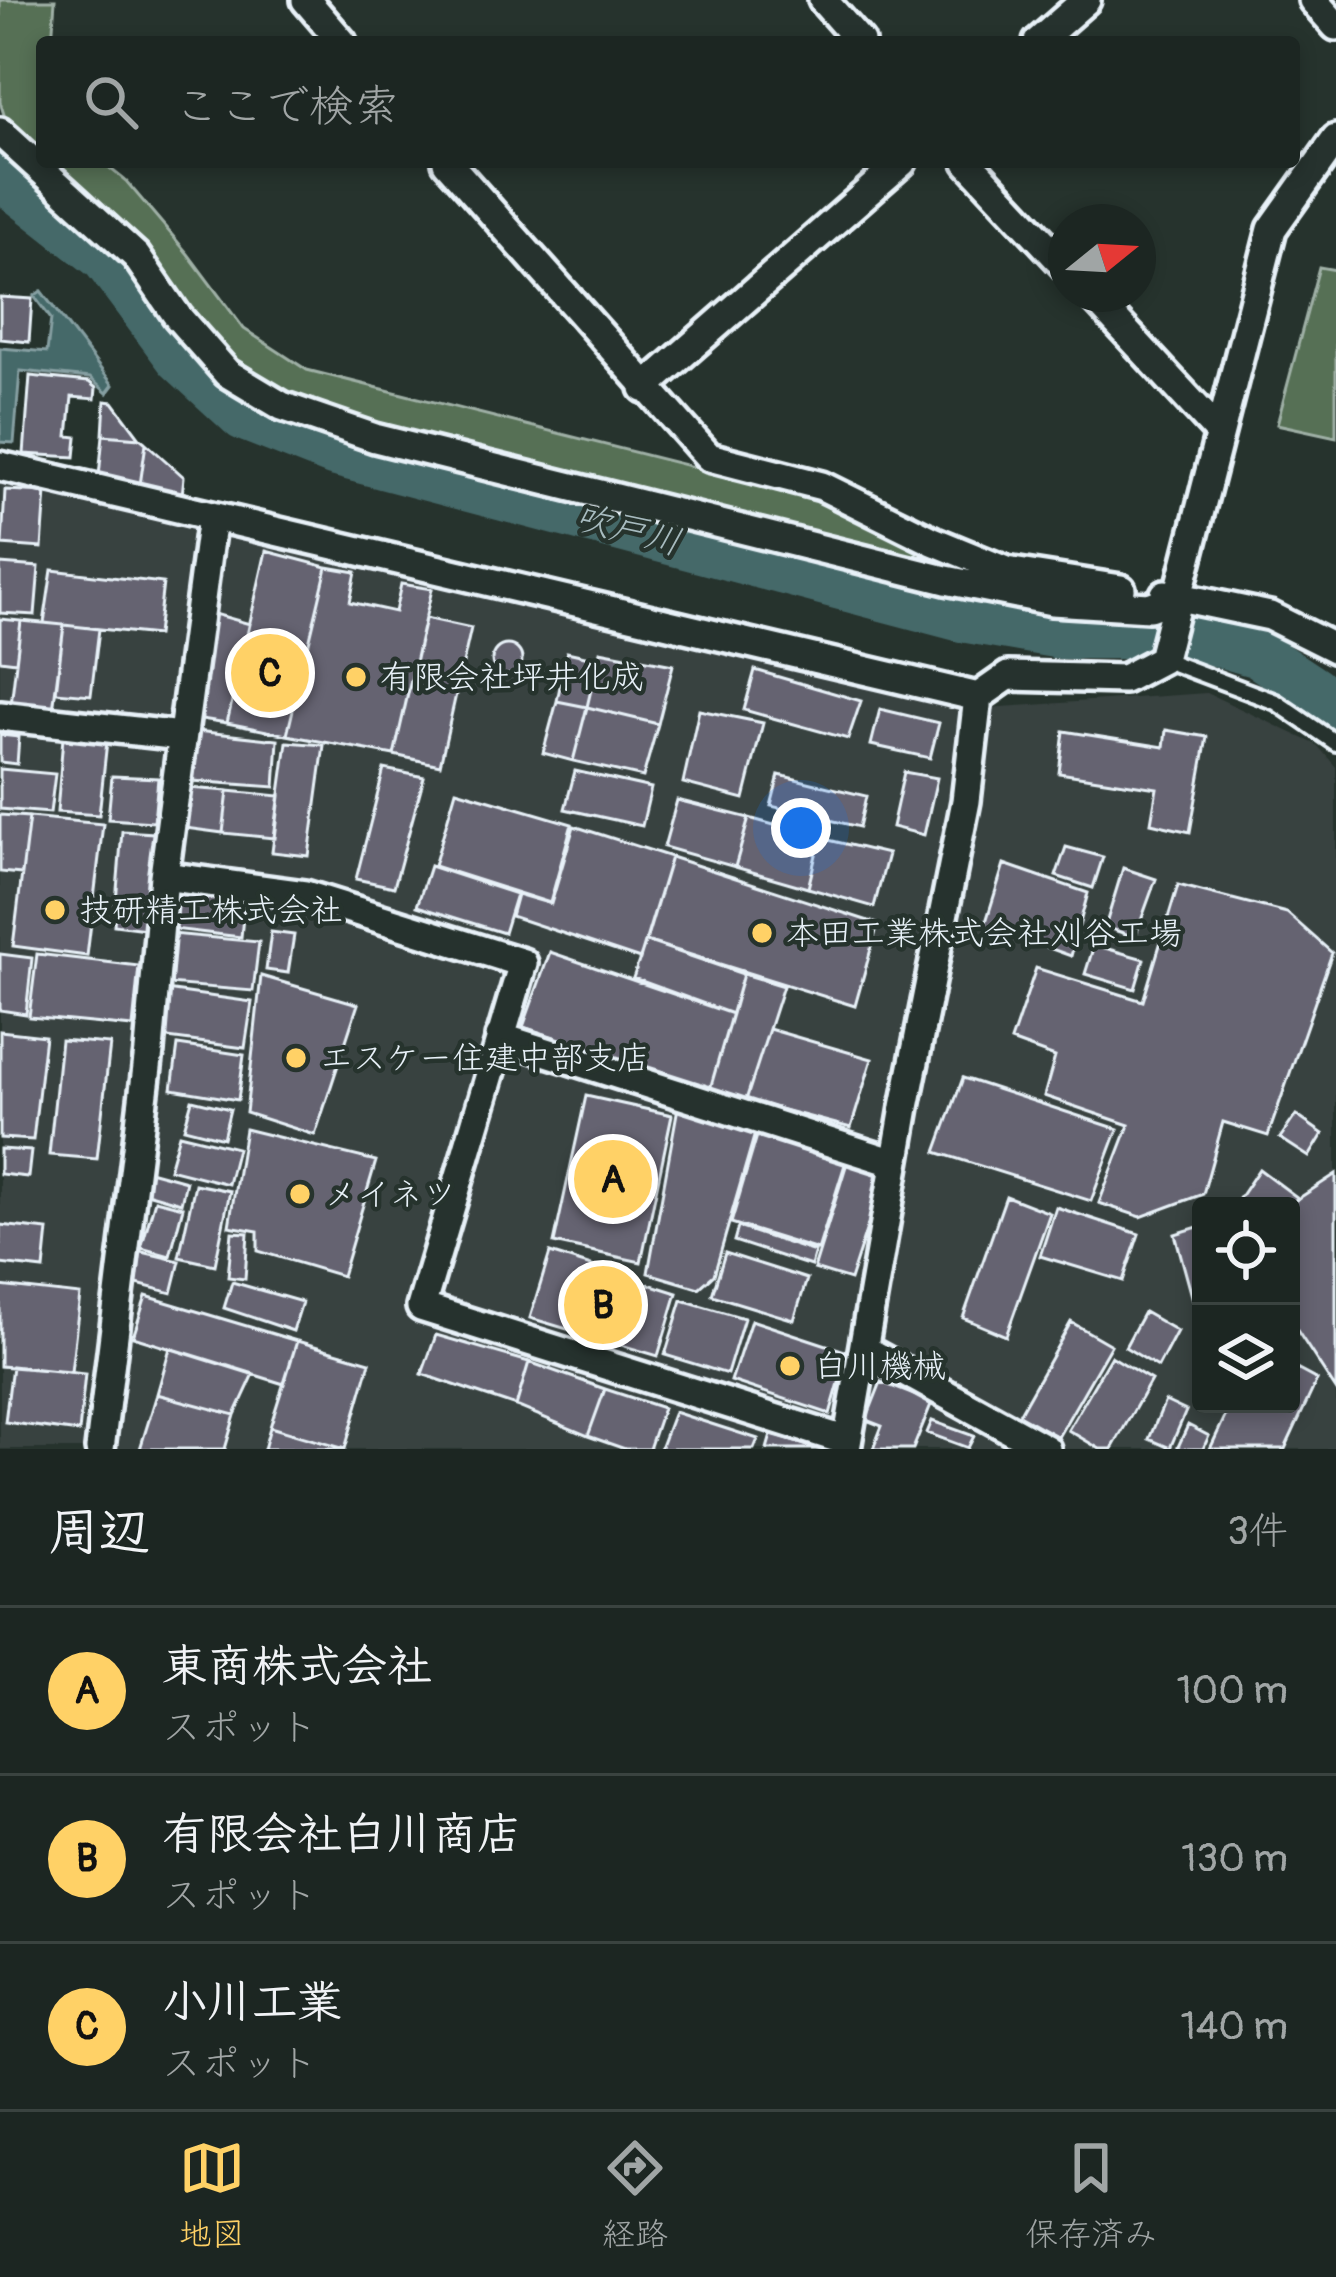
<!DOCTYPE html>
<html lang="ja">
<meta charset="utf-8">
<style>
body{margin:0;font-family:Pangolin,"Klee One",sans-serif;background:#252e2a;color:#f1f3f6}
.controls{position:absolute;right:36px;bottom:36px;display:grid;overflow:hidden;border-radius:12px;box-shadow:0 6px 18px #0003}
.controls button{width:108px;height:108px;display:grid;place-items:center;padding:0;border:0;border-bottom:3px solid #3a4340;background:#1c2622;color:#f1f3f6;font:60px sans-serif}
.compass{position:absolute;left:1048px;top:204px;width:108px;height:108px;border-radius:50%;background:#1c2622;box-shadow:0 6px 18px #0003;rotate:72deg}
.you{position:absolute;left:801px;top:828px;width:42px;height:42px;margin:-30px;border:9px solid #fff;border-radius:50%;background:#1a73e8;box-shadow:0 0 0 18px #1a73e833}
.badge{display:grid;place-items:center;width:78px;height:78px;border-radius:50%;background:#ffd166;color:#111;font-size:39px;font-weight:700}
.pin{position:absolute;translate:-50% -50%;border:6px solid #fff;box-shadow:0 3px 12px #0006}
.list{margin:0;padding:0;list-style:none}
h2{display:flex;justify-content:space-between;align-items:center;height:156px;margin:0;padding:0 48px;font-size:51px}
h2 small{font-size:39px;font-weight:400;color:#a0a5a5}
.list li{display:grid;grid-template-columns:78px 1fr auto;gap:36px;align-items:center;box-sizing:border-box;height:168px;padding:0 48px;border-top:3px solid #3a4340}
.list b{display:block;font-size:45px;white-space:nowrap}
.list p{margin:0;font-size:39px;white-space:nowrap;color:#a0a5a5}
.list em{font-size:39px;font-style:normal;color:#a0a5a5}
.icon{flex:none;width:66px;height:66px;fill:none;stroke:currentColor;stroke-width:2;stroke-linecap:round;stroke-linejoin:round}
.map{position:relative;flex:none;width:1336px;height:1449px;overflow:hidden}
.search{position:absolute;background:#1c2622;box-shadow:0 6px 18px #0003;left:36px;right:36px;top:36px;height:132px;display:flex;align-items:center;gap:30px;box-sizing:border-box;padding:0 42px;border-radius:12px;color:#a0a5a5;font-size:45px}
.sheet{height:660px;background:#1c2622}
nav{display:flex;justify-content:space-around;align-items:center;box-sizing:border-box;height:168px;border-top:3px solid #3a4340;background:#1c2622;font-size:33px;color:#a0a5a5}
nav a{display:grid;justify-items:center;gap:6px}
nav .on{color:#ffd166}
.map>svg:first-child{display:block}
</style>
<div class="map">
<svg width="1336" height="1449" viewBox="0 0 1336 1449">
<rect width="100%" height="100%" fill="#26332d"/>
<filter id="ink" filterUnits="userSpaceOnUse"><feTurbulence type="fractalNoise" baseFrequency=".00833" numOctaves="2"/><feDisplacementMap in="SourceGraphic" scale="24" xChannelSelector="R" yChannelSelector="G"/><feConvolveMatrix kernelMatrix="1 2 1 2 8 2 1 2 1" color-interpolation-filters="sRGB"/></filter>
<g filter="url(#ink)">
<path fill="#394241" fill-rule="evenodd" d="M 0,477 L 224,536 L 959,710 L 1207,693 L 1317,745 L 1336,767 L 1336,1449 L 0,1449 ZM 1201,1206 L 1291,1206 L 1291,1404 L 1201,1404 Z"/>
<path fill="#566f55" stroke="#9fb0a6" stroke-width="3" d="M 0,0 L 55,0 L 52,42 L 42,42 L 42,158 L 7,124 L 0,102 Z
M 46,162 L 102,162 L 126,181 L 188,254 L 244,329 L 307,370 L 821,499 L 1020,584 L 923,567 L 286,401 L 230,367 Z
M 1319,267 L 1336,270 L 1336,437 L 1277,424 Z"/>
<path fill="#456969" stroke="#869fa2" stroke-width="3" d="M 41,291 L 113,385 L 107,393 L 90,378 L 20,371 L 14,443 L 0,442 L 0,348 L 47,352 L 51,319 L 34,296 Z"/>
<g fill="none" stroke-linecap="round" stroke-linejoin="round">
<path stroke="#456969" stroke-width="48" d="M 0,176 L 105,258 L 179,357 L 244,417 L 333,452 L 962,618 L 1061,635 L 1191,635 L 1258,654 L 1314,691 L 1336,716"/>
</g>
<path fill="#656471" stroke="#e8f1f8" stroke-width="3" d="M 0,297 L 32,299 L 29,342 L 0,339 Z
M 30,376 L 89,382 L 96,388 L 95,399 L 72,397 L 68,436 L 77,437 L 75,457 L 24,454 Z
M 105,401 L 113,402 L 140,438 L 103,435 Z
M 103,435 L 140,438 L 146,443 L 140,485 L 99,476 Z
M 146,443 L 184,477 L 182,495 L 140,485 Z
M 5,490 L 46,492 L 42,548 L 2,545 Z
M 266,551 L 327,567 L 287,735 L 227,723 Z
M 0,564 L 39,567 L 35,615 L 0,613 Z
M 327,567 L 356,572 L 350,602 L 395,612 L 401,584 L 432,589 L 394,755 L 287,735 Z
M 52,570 L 163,583 L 157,635 L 44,623 Z
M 211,613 L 250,624 L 227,723 L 195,718 Z
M 425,618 L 471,628 L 440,765 L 394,755 Z
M 0,619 L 21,621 L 16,662 L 0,660 Z
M 21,621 L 64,625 L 53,710 L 11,705 Z
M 64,625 L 99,629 L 91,695 L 56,692 Z
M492 660a15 15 0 1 1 30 0a15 15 0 1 1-30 0Z
M 600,651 L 673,665 L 658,724 L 587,707 Z
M 567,652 L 598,659 L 587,707 L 557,701 Z
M 755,670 L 861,701 L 848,739 L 744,710 Z
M 557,701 L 587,707 L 573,761 L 543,753 Z
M 587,707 L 658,724 L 643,777 L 573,761 Z
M 880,709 L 939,723 L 930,758 L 871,745 Z
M 699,710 L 763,723 L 744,799 L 683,783 Z
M 1166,730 L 1207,737 L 1190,832 L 1151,823 L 1157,788 L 1059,773 L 1064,731 L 1164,747 Z
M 196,731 L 278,740 L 275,787 L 192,781 Z
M 0,735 L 19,737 L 17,764 L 0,762 Z
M 63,737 L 107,741 L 99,815 L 57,812 Z
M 287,742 L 324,745 L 309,856 L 272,852 Z
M 0,769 L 55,774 L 50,813 L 0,809 Z
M 384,769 L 424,777 L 394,887 L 356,879 Z
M 575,771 L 651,788 L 642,826 L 565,809 Z
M 904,772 L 937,778 L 924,835 L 892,827 Z
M 779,775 L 866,796 L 859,827 L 771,806 Z
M 112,776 L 158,778 L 154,822 L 108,819 Z
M 188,788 L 228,791 L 223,833 L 185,828 Z
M 456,790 L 572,824 L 550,903 L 434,866 Z
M 228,791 L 280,796 L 275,838 L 223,833 Z
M 677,800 L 749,818 L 735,867 L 664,847 Z
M 0,815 L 29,817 L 22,874 L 0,872 Z
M 29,817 L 103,824 L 87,956 L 13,946 Z
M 749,818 L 820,838 L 808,888 L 735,867 Z
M 574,826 L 671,857 L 640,959 L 511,916 L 517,894 L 551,904 Z
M 122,831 L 154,833 L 146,929 L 114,925 Z
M 820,838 L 888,854 L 874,907 L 808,888 Z
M 1066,847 L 1103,857 L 1093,888 L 1056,876 Z
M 671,857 L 878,924 L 855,1006 L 646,941 Z
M 1004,864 L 1088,893 L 1071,956 L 985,925 Z
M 430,866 L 516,894 L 504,933 L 417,906 Z
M 1123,868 L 1156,879 L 1135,937 L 1105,927 Z
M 1178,885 L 1287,913 L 1332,953 L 1268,1136 L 1223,1122 L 1203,1194 L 1141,1217 L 1099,1203 L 1129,1125 L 1044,1096 L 1055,1057 L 1011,1041 L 1036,968 L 1143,1001 Z
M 177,889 L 245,897 L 241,937 L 173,929 Z
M 271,932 L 294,935 L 288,973 L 266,970 Z
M 172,934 L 259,942 L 253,991 L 167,984 Z
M 646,941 L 743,974 L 732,1014 L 633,978 Z
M 1094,945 L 1144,959 L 1135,989 L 1085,974 Z
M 550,952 L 732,1014 L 710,1089 L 523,1027 Z
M 0,954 L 32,958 L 26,1014 L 0,1010 Z
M 37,954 L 139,966 L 133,1027 L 29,1017 Z
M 743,974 L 783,986 L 746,1100 L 710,1089 Z
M 261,976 L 358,1004 L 315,1135 L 246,1113 Z
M 166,990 L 252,1002 L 245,1048 L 160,1037 Z
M 769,1029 L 872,1059 L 851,1128 L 746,1100 Z
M 0,1031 L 45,1036 L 33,1140 L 0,1138 Z
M 61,1040 L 110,1044 L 97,1159 L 49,1155 Z
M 178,1045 L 244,1055 L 238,1100 L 172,1089 Z
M 963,1078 L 1118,1129 L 1091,1201 L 936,1152 Z
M 586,1096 L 672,1115 L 641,1262 L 554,1243 Z
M 192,1100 L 230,1109 L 223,1138 L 184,1128 Z
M 678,1107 L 756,1130 L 714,1275 L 699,1288 L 648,1273 Z
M 1296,1115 L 1323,1134 L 1309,1157 L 1280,1138 Z
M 245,1129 L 376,1161 L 342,1276 L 258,1251 L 258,1231 L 229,1226 Z
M 759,1129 L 847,1158 L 818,1250 L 731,1223 Z
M 179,1134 L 237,1148 L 228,1184 L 169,1169 Z
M 0,1149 L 31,1151 L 28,1177 L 0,1174 Z
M 850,1153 L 885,1172 L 850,1280 L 814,1269 Z
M 1259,1169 L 1298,1198 L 1287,1206 L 1234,1206 Z
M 149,1171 L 186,1181 L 181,1203 L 143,1192 Z
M 1336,1174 L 1336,1390 L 1291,1321 L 1291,1206 L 1287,1206 Z
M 195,1184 L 230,1191 L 215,1265 L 179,1257 Z
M 1006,1196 L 1050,1213 L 1006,1336 L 963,1318 Z
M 155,1200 L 183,1207 L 170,1256 L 141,1248 Z
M 1056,1207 L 1139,1234 L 1123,1281 L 1040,1256 Z
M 0,1225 L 48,1230 L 44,1269 L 0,1264 Z
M 1201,1226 L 1201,1297 L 1193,1300 L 1175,1234 Z
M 738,1227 L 815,1252 L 811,1266 L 734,1241 Z
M 232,1232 L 248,1233 L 245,1279 L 228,1277 Z
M 138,1251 L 180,1261 L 172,1293 L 129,1282 Z
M 550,1253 L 677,1293 L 658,1356 L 530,1318 Z
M 725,1253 L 807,1279 L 794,1320 L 712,1295 Z
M 232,1282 L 302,1302 L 293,1331 L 224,1308 Z
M 0,1286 L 80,1295 L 71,1372 L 0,1366 Z
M 146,1296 L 297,1341 L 284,1384 L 133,1337 Z
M 682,1300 L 744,1318 L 727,1374 L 665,1355 Z
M 1144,1312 L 1177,1331 L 1158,1367 L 1125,1347 Z
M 751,1320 L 848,1352 L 830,1414 L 731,1381 Z
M 1071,1322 L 1111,1345 L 1058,1437 L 1018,1416 Z
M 436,1335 L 529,1362 L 516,1406 L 422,1374 Z
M 297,1341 L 370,1362 L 345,1449 L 270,1427 Z
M 170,1348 L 254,1374 L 235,1415 L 157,1394 Z
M 1111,1356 L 1151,1380 L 1112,1449 L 1100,1449 L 1068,1430 Z
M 529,1362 L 605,1389 L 588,1436 L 516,1406 Z
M 12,1366 L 85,1374 L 79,1432 L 5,1422 Z
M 1291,1366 L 1317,1380 L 1285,1449 L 1210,1449 L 1231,1404 L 1291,1404 Z
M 881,1382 L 932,1402 L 913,1449 L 873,1449 L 882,1426 L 866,1420 Z
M 605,1389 L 663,1408 L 649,1449 L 625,1449 L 588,1436 Z
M 157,1394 L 235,1415 L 225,1449 L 140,1449 Z
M 1165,1401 L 1186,1411 L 1170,1448 L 1149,1439 Z
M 674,1412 L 758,1439 L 754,1449 L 660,1449 Z
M 932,1421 L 974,1436 L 968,1448 L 927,1433 Z
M 1188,1425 L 1209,1436 L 1203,1449 L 1177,1449 Z
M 270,1427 L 345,1449 L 264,1449 Z
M 771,1435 L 820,1449 L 767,1449 Z"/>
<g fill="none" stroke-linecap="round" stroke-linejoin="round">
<defs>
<path id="lane" d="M 1162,659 L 1276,702 L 1336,743"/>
<path id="street" d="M 306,0 L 342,42
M 823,0 L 860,42
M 1313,0 L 1336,26
M 1038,42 L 1086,0
M 0,132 L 136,256 L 178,317 L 227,373 L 282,406 L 375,438 L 946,580 L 1052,601 L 1149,607 L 1179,596
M 447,162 L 709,457 L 822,486 L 933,541 L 1006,571 L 1121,589
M 968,162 L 1066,267
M 1091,294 L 1219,432
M 644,388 L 902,162
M 0,466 L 978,697 L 1008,676 L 1124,679 L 1162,659 L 1272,229 L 1336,139
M 1165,594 L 1270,616 L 1336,649
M 0,716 L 181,736
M 164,876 L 305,895 L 523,963 L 421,1307 L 847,1441
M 500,1037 L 895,1163
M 864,1349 L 1046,1449
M 100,1449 L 149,1051 L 164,876 L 212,517
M 846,1449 L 905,1107 L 966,801 L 978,697"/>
</defs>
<use href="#lane" stroke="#e8f1f8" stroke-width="22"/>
<use href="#street" stroke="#e8f1f8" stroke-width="36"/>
<use href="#lane" stroke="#26332d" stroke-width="14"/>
<use href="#street" stroke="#26332d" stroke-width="27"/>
</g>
</g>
<g fill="#ffd166" stroke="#26332d" stroke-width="4.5">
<circle cx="356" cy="677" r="12"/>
<circle cx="55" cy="910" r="12"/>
<circle cx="762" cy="933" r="12"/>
<circle cx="296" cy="1058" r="12"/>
<circle cx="300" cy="1194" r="12"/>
<circle cx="790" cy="1366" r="12"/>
</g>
<g text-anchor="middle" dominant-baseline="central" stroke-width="9" stroke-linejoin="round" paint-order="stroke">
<g font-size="33" fill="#e8f1f8" stroke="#26332d" text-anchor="start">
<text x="380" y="677">有限会社坪井化成</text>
<text x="79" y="910">技研精工株式会社</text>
<text x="786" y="933">本田工業株式会社刈谷工場</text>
<text x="320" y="1058">エスケー住建中部支店</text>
<text x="324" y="1194">メイネツ</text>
<text x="814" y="1366">白川機械</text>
</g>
<g font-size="36" font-style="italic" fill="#a7bbbf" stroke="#26332d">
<text transform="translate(628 530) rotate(15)">吹戸川</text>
</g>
</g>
</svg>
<div class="controls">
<button><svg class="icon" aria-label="locate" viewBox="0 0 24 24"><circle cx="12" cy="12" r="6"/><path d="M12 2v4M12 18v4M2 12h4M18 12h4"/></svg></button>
<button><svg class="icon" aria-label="layers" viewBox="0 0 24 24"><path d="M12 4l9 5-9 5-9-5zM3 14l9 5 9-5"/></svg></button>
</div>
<svg class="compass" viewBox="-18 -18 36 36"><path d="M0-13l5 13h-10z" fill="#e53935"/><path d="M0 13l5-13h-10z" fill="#a0a5a5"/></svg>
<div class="you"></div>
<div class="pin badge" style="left:613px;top:1179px">A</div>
<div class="pin badge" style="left:603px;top:1305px">B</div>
<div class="pin badge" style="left:270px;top:673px">C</div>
<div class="search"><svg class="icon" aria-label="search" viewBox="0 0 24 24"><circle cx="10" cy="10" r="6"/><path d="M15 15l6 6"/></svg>ここで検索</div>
</div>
<section class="sheet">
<h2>周辺<small>3件</small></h2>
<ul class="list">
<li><span class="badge">A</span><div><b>東商株式会社</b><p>スポット</p></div><em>100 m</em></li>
<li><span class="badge">B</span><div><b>有限会社白川商店</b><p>スポット</p></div><em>130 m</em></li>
<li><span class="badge">C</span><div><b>小川工業</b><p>スポット</p></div><em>140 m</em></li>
</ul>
</section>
<nav>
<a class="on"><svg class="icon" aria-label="map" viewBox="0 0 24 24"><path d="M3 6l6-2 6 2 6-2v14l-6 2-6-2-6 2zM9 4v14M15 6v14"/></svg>地図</a>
<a><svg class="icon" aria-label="directions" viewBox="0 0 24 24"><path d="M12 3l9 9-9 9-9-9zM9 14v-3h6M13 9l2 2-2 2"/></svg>経路</a>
<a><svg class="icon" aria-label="saved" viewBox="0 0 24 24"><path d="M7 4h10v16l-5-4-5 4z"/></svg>保存済み</a>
</nav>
